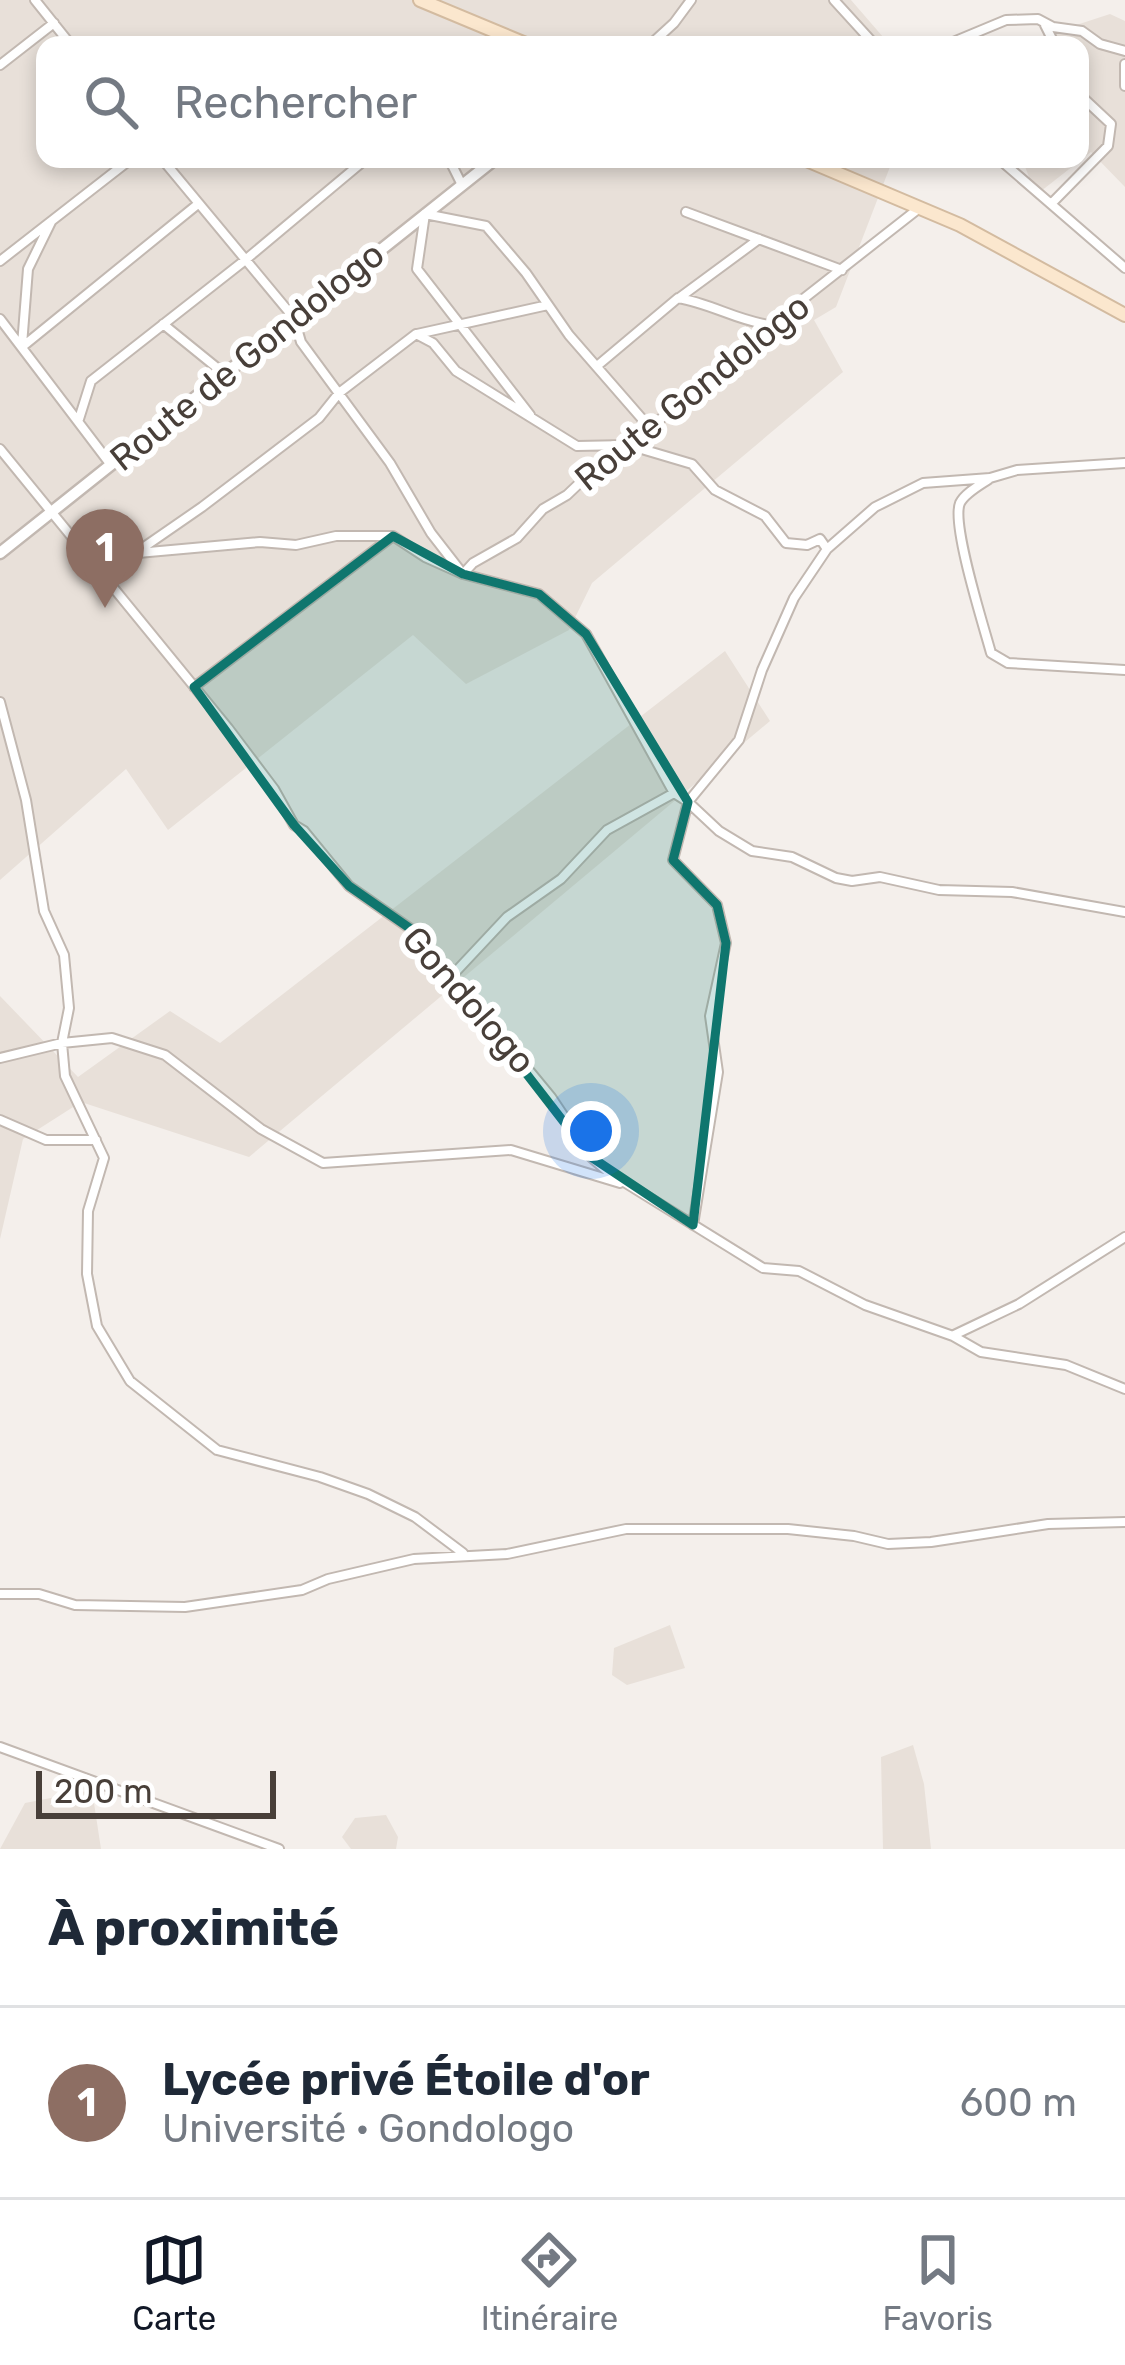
<!DOCTYPE html>
<html lang="fr">
<meta charset="utf-8">
<style>
body{margin:0;font-family:Rubik,sans-serif;background:#f6f6f7;color:#1f2937}
.scale{position:absolute;left:36px;bottom:30px;width:240px;box-sizing:border-box;padding-left:12px;border:6px solid #483f39;border-top:0;font-size:33px;line-height:42px;white-space:nowrap;color:#483f39;-webkit-text-stroke:9px #fff;paint-order:stroke}
.you{position:absolute;left:591px;top:1131px;width:42px;height:42px;margin:-30px;border:9px solid #fff;border-radius:50%;background:#1a73e8;box-shadow:0 0 0 18px #1a73e833}
.badge{display:grid;place-items:center;width:78px;height:78px;border-radius:50%;background:#111827;color:#fff;font-size:39px;font-weight:700}
.pin{position:absolute;translate:-50% -99px;filter:drop-shadow(0 3px 6px #0008)}
.pin::after{content:'';position:absolute;top:63px;width:42px;height:36px;background:inherit;clip-path:polygon(0 0,100% 0,50% 100%)}
.list{margin:0;padding:0;list-style:none}
h2{display:flex;justify-content:space-between;align-items:center;height:156px;margin:0;padding:0 48px;font-size:51px}
h2 small{font-size:39px;font-weight:400;color:#747a83}
.list li{display:grid;grid-template-columns:78px 1fr auto;gap:36px;align-items:center;box-sizing:border-box;height:192px;padding:0 48px;border-top:3px solid #e0e1e3}
.list b{display:block;font-size:45px;white-space:nowrap}
.list p{margin:0;font-size:39px;white-space:nowrap;color:#747a83}
.list em{font-size:39px;font-style:normal;color:#747a83}
.icon{flex:none;width:66px;height:66px;fill:none;stroke:currentColor;stroke-width:2;stroke-linecap:round;stroke-linejoin:round}
.map{position:relative;flex:none;width:1125px;height:1849px;overflow:hidden}
.search{position:absolute;background:#fff;box-shadow:0 6px 18px #0003;left:36px;right:36px;top:36px;height:132px;display:flex;align-items:center;gap:30px;box-sizing:border-box;padding:0 42px;border-radius:24px;color:#747a83;font-size:45px}
.sheet{height:348px;background:#fff}
nav{display:flex;justify-content:space-around;align-items:center;box-sizing:border-box;height:168px;border-top:3px solid #e0e1e3;background:#fff;font-size:33px;color:#747a83}
nav a{display:grid;justify-items:center;gap:6px}
nav .on{color:#111827}
.map>svg:first-child{display:block}
</style>
<div class="map">
<svg width="1125" height="1849" viewBox="0 0 1125 1849">
<rect width="100%" height="100%" fill="#f4efeb"/>
<path fill="#e8e0d9" d="M 0,0 L 851,0 L 890,45 L 45,45 L 45,159 L 893,159 L 836,307 L 814,320 L 843,372 L 592,583 L 569,630 L 466,684 L 413,635 L 168,830 L 126,769 L 0,880 Z
M 1110,14 L 1125,21 L 1125,187 L 1091,152 L 1036,195 L 1022,159 L 1080,159 L 1080,45 L 1015,45 Z
M 725,651 L 770,721 L 249,1157 L 81,1102 L 23,1139 L 0,1239 L 0,996 L 78,1077 L 170,1011 L 220,1043 Z
M 670,1625 L 685,1668 L 627,1685 L 612,1675 L 614,1648 Z
M 913,1745 L 924,1784 L 931,1849 L 883,1849 L 881,1757 Z
M 92,1790 L 101,1849 L 0,1849 L 25,1803 Z
M 386,1815 L 398,1837 L 396,1849 L 351,1849 L 342,1837 L 355,1818 Z"/>
<g fill="none" stroke-linecap="round" stroke-linejoin="round">
<defs>
<path id="minor" d="M 35,0 L 71,45
M 834,0 L 875,45
M 1045,25 L 1055,45
M 650,45 L 674,23 L 691,0
M 946,45 L 1006,20 L 1038,19 L 1053,27 L 1082,31 L 1100,44 L 1125,51
M 1125,64 L 1125,86
M 0,65 L 54,23
M 162,159 L 294,318 L 301,342 L 390,463 L 431,533 L 459,569
M 449,159 L 462,185
M 999,159 L 1125,268
M 1051,204 L 1108,146 L 1111,124 L 1080,95
M 686,212 L 842,270
M 0,261 L 131,159
M 679,298 L 759,239
M 0,319 L 111,465
M 163,324 L 216,367 L 228,371
M 417,334 L 548,305
M 22,345 L 28,269 L 51,222
M 22,347 L 198,204
M 597,366 L 678,298 C 710,303 738,321 770,325
M 530,415 L 417,269 L 425,214 L 486,226 L 526,273 L 569,335 L 650,428
M 79,419 L 91,381 L 244,261 L 366,159
M 0,449 L 228,728 L 274,789 L 294,825 L 304,831 L 349,886 L 418,934 L 447,981 L 463,993 L 513,1051 L 551,1097 L 591,1157 L 608,1172 L 763,1268 L 799,1271 L 865,1305 L 953,1336 L 981,1352 L 1066,1365 L 1125,1389
M 1125,463 L 1017,470 L 990,478 L 923,483 L 875,507 L 827,549 L 794,598 L 762,670 L 739,740 L 688,802 L 719,831 L 752,851 L 792,857 L 836,878 L 852,881 L 880,877 L 939,890 L 1012,892 L 1125,912
M 989,479 C 980,485 965,493 960,503 C 951,524 984,627 991,653 L 1008,663 L 1125,670
M 138,553 L 260,542 L 296,545 L 336,536 L 392,536
M 98,571 L 134,554 L 202,507 L 319,418 L 339,393 L 416,334 L 433,343 L 456,371 L 577,446 L 628,445 L 692,464 L 715,490 L 765,516 L 786,543 L 807,545 L 820,539 L 827,549
M 463,574 L 473,563 L 517,538 L 543,509 L 567,495 L 608,456 L 650,428 L 770,325 L 918,209
M 194,687 L 393,536 L 425,557 L 463,574 L 539,594 L 586,634 L 674,793 L 688,802 L 673,860 L 717,905 L 726,943 L 710,1016 L 718,1072 L 693,1225
M 0,702 L 26,800 L 44,911 L 64,955 L 69,1008 L 62,1043 L 65,1076 L 104,1158 L 88,1211 L 87,1274 L 97,1326 L 130,1381 L 217,1450 L 320,1477 L 368,1494 L 415,1517 L 463,1553
M 447,981 L 507,917 L 561,879 L 607,830 L 674,793
M 0,1058 L 62,1043 L 112,1038 L 165,1055 L 261,1129 L 323,1163 L 511,1150 L 620,1183
M 0,1120 L 46,1140 L 96,1140
M 954,1335 L 1019,1304 L 1125,1237
M 0,1594 L 39,1594 L 75,1605 L 185,1607 L 302,1590 L 328,1579 L 414,1559 L 507,1554 L 626,1529 L 788,1529 L 854,1536 L 888,1544 L 931,1542 L 1048,1524 L 1125,1522
M 0,1747 L 279,1849"/>
<path id="tertiary" d="M 0,553 L 495,159"/>
<path id="secondary" d="M 420,0 L 528,45
M 804,159 L 960,225 L 1125,315"/>
</defs>
<use href="#minor" stroke="#c2b8b1" stroke-width="12"/>
<use href="#tertiary" stroke="#c2b8b1" stroke-width="15"/>
<use href="#secondary" stroke="#d3bba0" stroke-width="16"/>
<use href="#minor" stroke="#fff" stroke-width="8"/>
<use href="#tertiary" stroke="#fff" stroke-width="10"/>
<use href="#secondary" stroke="#fbe7ce" stroke-width="12"/>
</g>
<path fill="#0f766e" fill-opacity="0.2" stroke="#0f766e" stroke-width="9" stroke-linejoin="round" d="M 393,536 L 463,574 L 539,594 L 586,634 L 688,802 L 673,860 L 717,905 L 726,943 L 693,1225 L 591,1157 L 418,934 L 349,886 L 294,825 L 194,687 Z"/>
<g text-anchor="middle" dominant-baseline="central" stroke-width="12" stroke-linejoin="round" paint-order="stroke">
<g font-size="36" fill="#483f39" stroke="#fff">
<text transform="translate(247 356) rotate(-39)">Route de Gondologo</text>
<text transform="translate(692 392) rotate(-39)">Route Gondologo</text>
<text transform="translate(469 1000) rotate(49)">Gondologo</text>
</g>
</g>
</svg>
<div class="scale">200 m</div>
<div class="you"></div>
<div class="pin badge" style="left:105px;top:608px;background:#8d6e63">1</div>
<div class="search"><svg class="icon" aria-label="search" viewBox="0 0 24 24"><circle cx="10" cy="10" r="6"/><path d="M15 15l6 6"/></svg>Rechercher</div>
</div>
<section class="sheet">
<h2>À proximité<small></small></h2>
<ul class="list">
<li><span class="badge" style="background:#8d6e63">1</span><div><b>Lycée privé Étoile d'or</b><p>Université · Gondologo</p></div><em>600 m</em></li>
</ul>
</section>
<nav>
<a class="on"><svg class="icon" aria-label="map" viewBox="0 0 24 24"><path d="M3 6l6-2 6 2 6-2v14l-6 2-6-2-6 2zM9 4v14M15 6v14"/></svg>Carte</a>
<a><svg class="icon" aria-label="directions" viewBox="0 0 24 24"><path d="M12 3l9 9-9 9-9-9zM9 14v-3h6M13 9l2 2-2 2"/></svg>Itinéraire</a>
<a><svg class="icon" aria-label="saved" viewBox="0 0 24 24"><path d="M7 4h10v16l-5-4-5 4z"/></svg>Favoris</a>
</nav>
